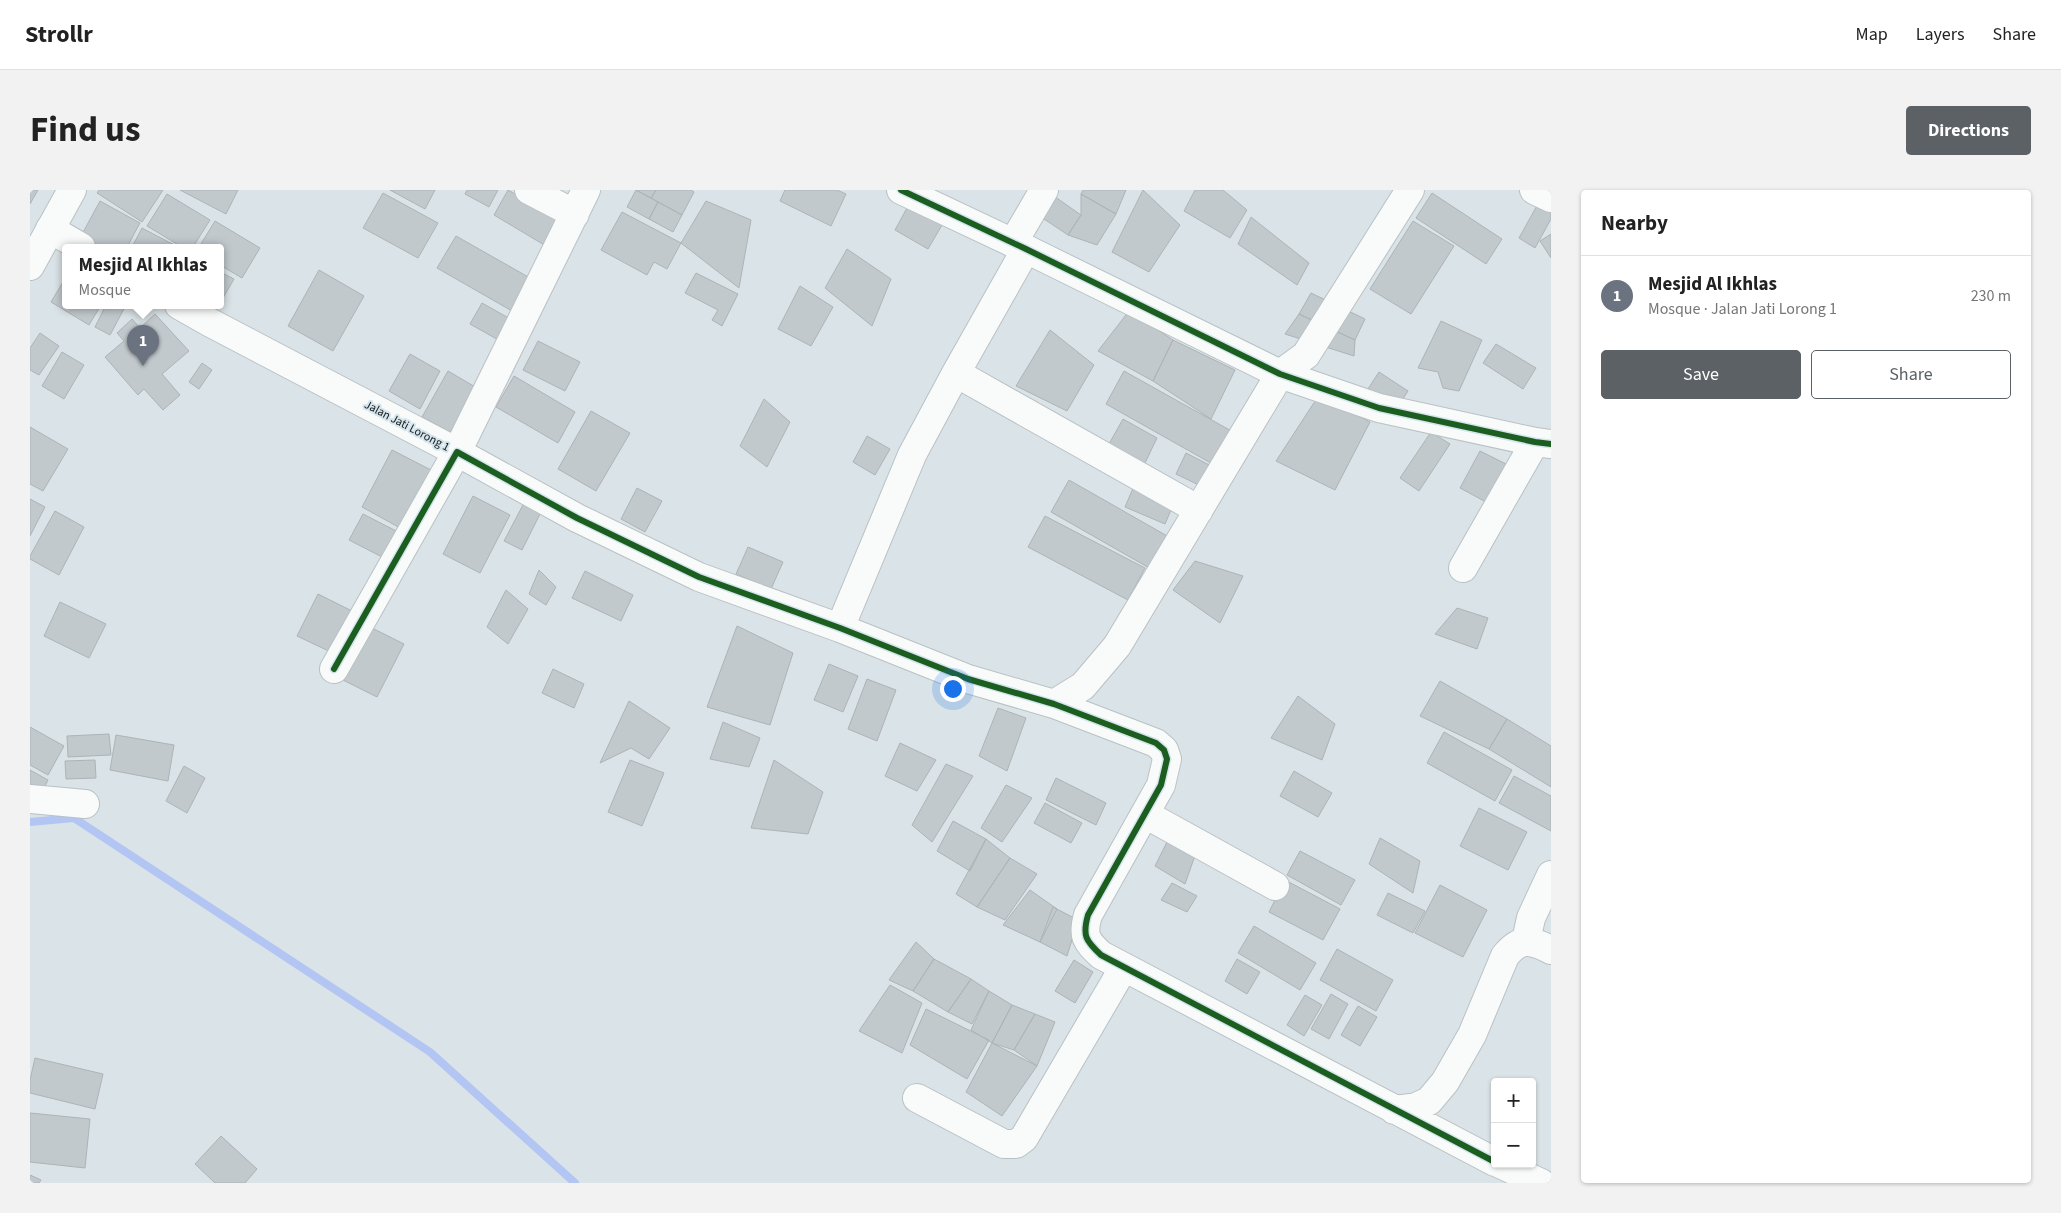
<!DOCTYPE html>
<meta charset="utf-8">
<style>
body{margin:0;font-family:"Source Sans 3",sans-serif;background:#f2f2f2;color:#222}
.controls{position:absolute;right:15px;bottom:15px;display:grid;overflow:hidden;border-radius:5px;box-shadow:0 1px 4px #0004}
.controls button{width:45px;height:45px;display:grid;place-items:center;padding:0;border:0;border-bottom:1px solid #e0e0e0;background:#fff;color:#222;font:25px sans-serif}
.you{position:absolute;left:922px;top:498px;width:18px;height:18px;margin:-12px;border:4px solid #fff;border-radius:50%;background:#1a73e8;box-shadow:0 0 0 8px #1a73e833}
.badge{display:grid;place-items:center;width:32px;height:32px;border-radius:50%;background:#5b6164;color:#fff;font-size:16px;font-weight:700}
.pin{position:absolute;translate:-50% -41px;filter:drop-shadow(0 1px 2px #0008)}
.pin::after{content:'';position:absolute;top:26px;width:18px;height:15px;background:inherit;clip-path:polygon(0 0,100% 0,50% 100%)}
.popup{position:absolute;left:32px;top:54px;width:162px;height:65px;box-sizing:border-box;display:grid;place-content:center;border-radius:5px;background:#fff;filter:drop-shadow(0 1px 4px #0005);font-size:16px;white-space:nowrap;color:#767676}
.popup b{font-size:19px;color:#222}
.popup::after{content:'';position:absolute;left:50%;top:100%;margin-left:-10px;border:10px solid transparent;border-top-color:#fff}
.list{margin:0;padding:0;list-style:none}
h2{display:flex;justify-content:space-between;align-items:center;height:65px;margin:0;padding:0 20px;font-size:21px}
h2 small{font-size:16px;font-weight:400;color:#767676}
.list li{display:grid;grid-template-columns:32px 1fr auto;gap:15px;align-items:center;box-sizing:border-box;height:80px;padding:0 20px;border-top:1px solid #e0e0e0}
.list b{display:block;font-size:19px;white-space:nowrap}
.list p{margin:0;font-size:16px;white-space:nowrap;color:#767676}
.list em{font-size:16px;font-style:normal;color:#767676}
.actions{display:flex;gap:10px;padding:15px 20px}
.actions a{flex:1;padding:11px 0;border:1px solid #5b6164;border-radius:5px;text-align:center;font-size:18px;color:#5b6164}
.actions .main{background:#5b6164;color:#fff}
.map{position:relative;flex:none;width:1521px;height:993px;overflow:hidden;border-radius:5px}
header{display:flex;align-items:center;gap:30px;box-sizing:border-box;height:70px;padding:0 25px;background:#fff;border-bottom:1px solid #e0e0e0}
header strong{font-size:24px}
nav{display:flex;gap:28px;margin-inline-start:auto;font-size:18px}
.intro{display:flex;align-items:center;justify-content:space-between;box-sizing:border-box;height:120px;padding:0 30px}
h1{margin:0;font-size:35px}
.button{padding:12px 22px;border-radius:5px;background:#5b6164;color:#fff;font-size:18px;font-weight:700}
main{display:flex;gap:30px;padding:0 30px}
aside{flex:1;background:#fff;border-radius:5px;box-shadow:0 1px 4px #0004}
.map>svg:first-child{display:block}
</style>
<header>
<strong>Strollr</strong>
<nav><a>Map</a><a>Layers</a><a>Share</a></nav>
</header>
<div class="intro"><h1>Find us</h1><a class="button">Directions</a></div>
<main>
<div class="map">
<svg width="1521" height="993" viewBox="0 0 1521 993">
<rect width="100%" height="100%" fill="#dae3e7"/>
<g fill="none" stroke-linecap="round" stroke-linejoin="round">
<path stroke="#b2c5f3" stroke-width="8" d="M 0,632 L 44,628 L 400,862 L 545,993"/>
</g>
<path fill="#c2c9cd" stroke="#adb3b6" d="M 0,0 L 8,0 L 0,14 Z
M 69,0 L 133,0 L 112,32 L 67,3 Z
M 150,0 L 208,0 L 196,24 Z
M 360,0 L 405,0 L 395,19 Z
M 437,0 L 468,0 L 459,17 L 435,4 Z
M 478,0 L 531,30 L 516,56 L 464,25 Z
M 606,0 L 626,0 L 621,8 Z
M 606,0 L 628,12 L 619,29 L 597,17 Z
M 626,0 L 661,0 L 664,2 L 652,25 L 621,8 Z
M 755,0 L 807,0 L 816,4 L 801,36 L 750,11 Z
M 1053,0 L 1096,0 L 1086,24 L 1051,4 Z
M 1113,0 L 1150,35 L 1119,82 L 1082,62 Z
M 1165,0 L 1193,0 L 1217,20 L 1200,48 L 1154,21 Z
M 353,3 L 408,33 L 388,68 L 333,38 Z
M 1402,3 L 1472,49 L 1456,74 L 1386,28 Z
M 137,4 L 180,30 L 163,57 L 152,57 L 117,36 Z
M 1021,4 L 1051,25 L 1038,45 L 1008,25 Z
M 1051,4 L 1086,24 L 1067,55 L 1038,45 L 1051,25 Z
M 70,11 L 110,33 L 97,57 L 72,57 L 51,46 Z
M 676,11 L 721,30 L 709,98 L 651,53 Z
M 628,12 L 652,25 L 643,42 L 619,29 Z
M 1509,12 L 1521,19 L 1521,29 L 1505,58 L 1489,48 Z
M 878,16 L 912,35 L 898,59 L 865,40 Z
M 592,22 L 651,53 L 637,79 L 624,72 L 617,85 L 571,60 Z
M 1221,27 L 1279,73 L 1267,95 L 1208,54 Z
M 185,31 L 230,58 L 212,88 L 190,75 L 190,57 L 169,57 Z
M 1383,31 L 1424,56 L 1381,124 L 1340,99 Z
M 112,38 L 148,57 L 102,57 Z
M 1521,44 L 1521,68 L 1510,51 Z
M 426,46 L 500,88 L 482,121 L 407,78 Z
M 817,59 L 861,89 L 842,136 L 795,98 Z
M 289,80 L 334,106 L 303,161 L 258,136 Z
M 190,82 L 204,89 L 190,113 Z
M 666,83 L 708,104 L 692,136 L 682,130 L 688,120 L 655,103 Z
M 36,87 L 36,115 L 71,115 L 59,135 L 21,112 Z
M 770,96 L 803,117 L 781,156 L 748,139 Z
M 1281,103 L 1335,129 L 1325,150 L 1269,124 Z
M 452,113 L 484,131 L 472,152 L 440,134 Z
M 76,115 L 96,115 L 80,145 L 65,137 Z
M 1099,121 L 1143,150 L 1123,191 L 1068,161 Z
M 125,124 L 159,161 L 132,184 L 150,205 L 133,220 L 114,199 L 108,205 L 75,167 L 94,151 L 87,143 L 102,129 L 110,138 Z
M 1269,124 L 1325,150 L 1324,166 L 1255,144 Z
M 1411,131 L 1452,150 L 1429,201 L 1413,198 L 1408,182 L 1388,178 Z
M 1020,140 L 1064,175 L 1037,221 L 986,196 Z
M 10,143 L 29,156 L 9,185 L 0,180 L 0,158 Z
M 1143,150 L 1205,180 L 1181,229 L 1123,191 Z
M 508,151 L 550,172 L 535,201 L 493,180 Z
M 1466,154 L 1506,178 L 1493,199 L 1453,173 Z
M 32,162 L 54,175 L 34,209 L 12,196 Z
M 380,164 L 410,181 L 390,219 L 359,201 Z
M 172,173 L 182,180 L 169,199 L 159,192 Z
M 418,181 L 447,198 L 422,243 L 392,227 Z
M 1094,181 L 1205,243 L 1186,276 L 1076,214 Z
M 1349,182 L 1378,201 L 1363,224 L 1334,205 Z
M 484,186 L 545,222 L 528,253 L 466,217 Z
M 1289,205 L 1340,232 L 1305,300 L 1246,271 Z
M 734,209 L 760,232 L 737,277 L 710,256 Z
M 561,221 L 600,243 L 566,301 L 528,279 Z
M 1093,229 L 1127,248 L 1114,275 L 1079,254 Z
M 0,237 L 38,259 L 13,301 L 0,294 Z
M 1401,242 L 1420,254 L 1389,301 L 1370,288 Z
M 837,246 L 860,259 L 845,285 L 823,272 Z
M 362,260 L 403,281 L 372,339 L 332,317 Z
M 1450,261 L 1476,274 L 1456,312 L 1430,298 Z
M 1156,263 L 1187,279 L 1177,299 L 1146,284 Z
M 1039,290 L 1139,347 L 1121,379 L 1021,322 Z
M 1104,296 L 1144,313 L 1135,334 L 1095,317 Z
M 607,298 L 632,311 L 615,342 L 591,329 Z
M 443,306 L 480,325 L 450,383 L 413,364 Z
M 0,309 L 15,317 L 0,346 Z
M 495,311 L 512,320 L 492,360 L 474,351 Z
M 25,321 L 54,337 L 29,385 L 0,369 L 0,366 Z
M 333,324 L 370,343 L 356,369 L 319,350 Z
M 1015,326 L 1115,378 L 1098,410 L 998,357 Z
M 718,357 L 753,372 L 741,399 L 706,384 Z
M 1165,371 L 1213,386 L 1190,433 L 1143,400 Z
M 509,380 L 526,397 L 516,415 L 499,404 Z
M 555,381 L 603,405 L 591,431 L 542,408 Z
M 476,400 L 498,419 L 478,454 L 457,437 Z
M 288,404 L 326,423 L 305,464 L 267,446 Z
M 30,412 L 76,434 L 59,468 L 14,446 Z
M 1427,418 L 1458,428 L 1447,459 L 1405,444 Z
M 334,434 L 374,454 L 347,507 L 307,487 Z
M 707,436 L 763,463 L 740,535 L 677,517 Z
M 799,474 L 828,486 L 813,522 L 784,510 Z
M 523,479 L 554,494 L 544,518 L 512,503 Z
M 837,489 L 866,500 L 847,551 L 818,539 Z
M 1410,491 L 1477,529 L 1459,559 L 1390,526 Z
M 1268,506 L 1305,534 L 1292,570 L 1241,548 Z
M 599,511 L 640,538 L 619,569 L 601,558 L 570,573 Z
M 968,518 L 996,528 L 977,581 L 949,566 Z
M 1477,529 L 1521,556 L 1521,597 L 1459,559 Z
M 693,532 L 730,548 L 719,577 L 680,569 Z
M 0,537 L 34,556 L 18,585 L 0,575 Z
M 1414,542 L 1482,580 L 1465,611 L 1397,573 Z
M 79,544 L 81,565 L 38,567 L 37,546 Z
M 86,545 L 144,555 L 138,591 L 80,580 Z
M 870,553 L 906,570 L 887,601 L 855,586 Z
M 65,570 L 66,588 L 36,589 L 35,571 Z
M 600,570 L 634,583 L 612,636 L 578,622 Z
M 744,570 L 793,602 L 778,644 L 721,638 Z
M 916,574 L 943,586 L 902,652 L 882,635 Z
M 154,576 L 175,588 L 157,623 L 136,611 Z
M 0,580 L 18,590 L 12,602 L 0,596 Z
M 1264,581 L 1302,603 L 1288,627 L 1250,606 Z
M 1484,586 L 1521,606 L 1521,641 L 1469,613 Z
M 1026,588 L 1076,613 L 1066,635 L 1016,610 Z
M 976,595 L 1002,608 L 972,652 L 951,638 Z
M 1015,613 L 1052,633 L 1041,653 L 1004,633 Z
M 1449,618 L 1497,642 L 1478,680 L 1430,656 Z
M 923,631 L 956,649 L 940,681 L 907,661 Z
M 1141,644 L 1167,660 L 1155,694 L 1125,676 Z
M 1350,648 L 1390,671 L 1383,703 L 1339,674 Z
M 956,649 L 980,668 L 947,717 L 926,704 Z
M 1270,661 L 1325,690 L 1311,715 L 1257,685 Z
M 980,668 L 1007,684 L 975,730 L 947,717 Z
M 1255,690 L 1310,719 L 1293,750 L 1239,722 Z
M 1142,693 L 1167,706 L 1157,722 L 1131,710 Z
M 1410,695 L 1457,720 L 1433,767 L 1385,743 Z
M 1000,700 L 1027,719 L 1010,752 L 973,735 Z
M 1358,703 L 1395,721 L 1383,743 L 1347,725 Z
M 1023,717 L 1048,730 L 1037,766 L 1010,752 Z
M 1224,736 L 1286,773 L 1270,800 L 1208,763 Z
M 886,752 L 904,769 L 883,801 L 859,790 Z
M 1307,759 L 1363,790 L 1346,821 L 1290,790 Z
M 904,769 L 941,789 L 918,822 L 883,801 Z
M 1207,769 L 1230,782 L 1217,804 L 1195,791 Z
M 1044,770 L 1063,782 L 1045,813 L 1025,801 Z
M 941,789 L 959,801 L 942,834 L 918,822 Z
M 860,795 L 892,813 L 872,863 L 829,841 Z
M 959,801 L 982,815 L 962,853 L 941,840 Z
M 1301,804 L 1318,814 L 1299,849 L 1281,839 Z
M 1275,805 L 1292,815 L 1274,846 L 1257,835 Z
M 982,815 L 1005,824 L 984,860 L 962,853 Z
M 1328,816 L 1347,827 L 1330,856 L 1311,845 Z
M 896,819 L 959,850 L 937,889 L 880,855 Z
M 1005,824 L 1025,832 L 1007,876 L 984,860 Z
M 962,853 L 1007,876 L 972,926 L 936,902 Z
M 5,868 L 73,884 L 65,919 L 0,903 L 0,890 Z
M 0,923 L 60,929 L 55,978 L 0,972 Z
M 191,946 L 227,979 L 215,993 L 185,993 L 165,974 Z
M 0,985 L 11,990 L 9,993 L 0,993 Z"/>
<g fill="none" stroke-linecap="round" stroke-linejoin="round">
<defs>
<path id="minor" d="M 499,0 L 545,24
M 1504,0 L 1521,8
M 20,39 L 51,57
M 983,53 L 1014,0
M 149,115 L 179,132 L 427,262 L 556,0
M 926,183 L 1169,320
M 1433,378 L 1505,252
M 810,438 L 882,265 L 926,183 L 996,59
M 304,479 L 427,262 L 547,328 L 669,387 L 810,438 L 938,489 L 1024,514 L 1126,553 L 1134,560 L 1137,569 L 1131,595 L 1058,725 C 1052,746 1056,751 1071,765 L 1465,972
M 1024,514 L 1053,496 L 1087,456 L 1250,184 L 1276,165 L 1380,0
M 0,609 L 55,614
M 1115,624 L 1245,696
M 1496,751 L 1501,728 L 1521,685
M 887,908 L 974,954 L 986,954 L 994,948 L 1094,777
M 1364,920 L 1386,917 L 1399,911 L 1415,892 L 1442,845 L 1475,766 C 1490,747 1501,750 1521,760
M 1470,974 L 1511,993"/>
<path id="tertiary" d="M 871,0 L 996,59 L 1250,184 L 1349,218 L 1505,252 L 1521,254
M 0,76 L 42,0"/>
</defs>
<use href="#minor" stroke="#bac1c4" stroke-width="30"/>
<use href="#tertiary" stroke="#bac1c4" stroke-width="30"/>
<use href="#minor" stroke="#f9fbfb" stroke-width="28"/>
<use href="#tertiary" stroke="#f9fbfb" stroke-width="28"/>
<defs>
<path id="cycleway" d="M 871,0 L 996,59 L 1250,184 L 1349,218 L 1505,252 L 1521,254
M 304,479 L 427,262 L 547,328 L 669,387 L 810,438 L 938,489 L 1024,514 L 1126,553 L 1134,560 L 1137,569 L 1131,595 L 1058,725 C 1052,746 1056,751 1071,765 L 1465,972"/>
</defs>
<use href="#cycleway" stroke="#d5e5ec" stroke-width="9"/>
<use href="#cycleway" stroke="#1b5e20" stroke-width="6"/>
</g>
<g text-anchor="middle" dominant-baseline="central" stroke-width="4" stroke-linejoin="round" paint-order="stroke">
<g font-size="12" fill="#161b1e" stroke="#d5e5ec">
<text transform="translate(377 236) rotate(28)">Jalan Jati Lorong 1</text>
</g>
</g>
</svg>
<div class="controls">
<button>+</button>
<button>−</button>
</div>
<div class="you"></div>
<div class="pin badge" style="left:113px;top:176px;background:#6b7280">1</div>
<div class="popup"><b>Mesjid Al Ikhlas</b>Mosque</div>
</div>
<aside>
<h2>Nearby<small></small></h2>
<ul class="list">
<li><span class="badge" style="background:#6b7280">1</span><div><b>Mesjid Al Ikhlas</b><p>Mosque · Jalan Jati Lorong 1</p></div><em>230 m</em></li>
</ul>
<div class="actions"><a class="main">Save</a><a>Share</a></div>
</aside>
</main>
